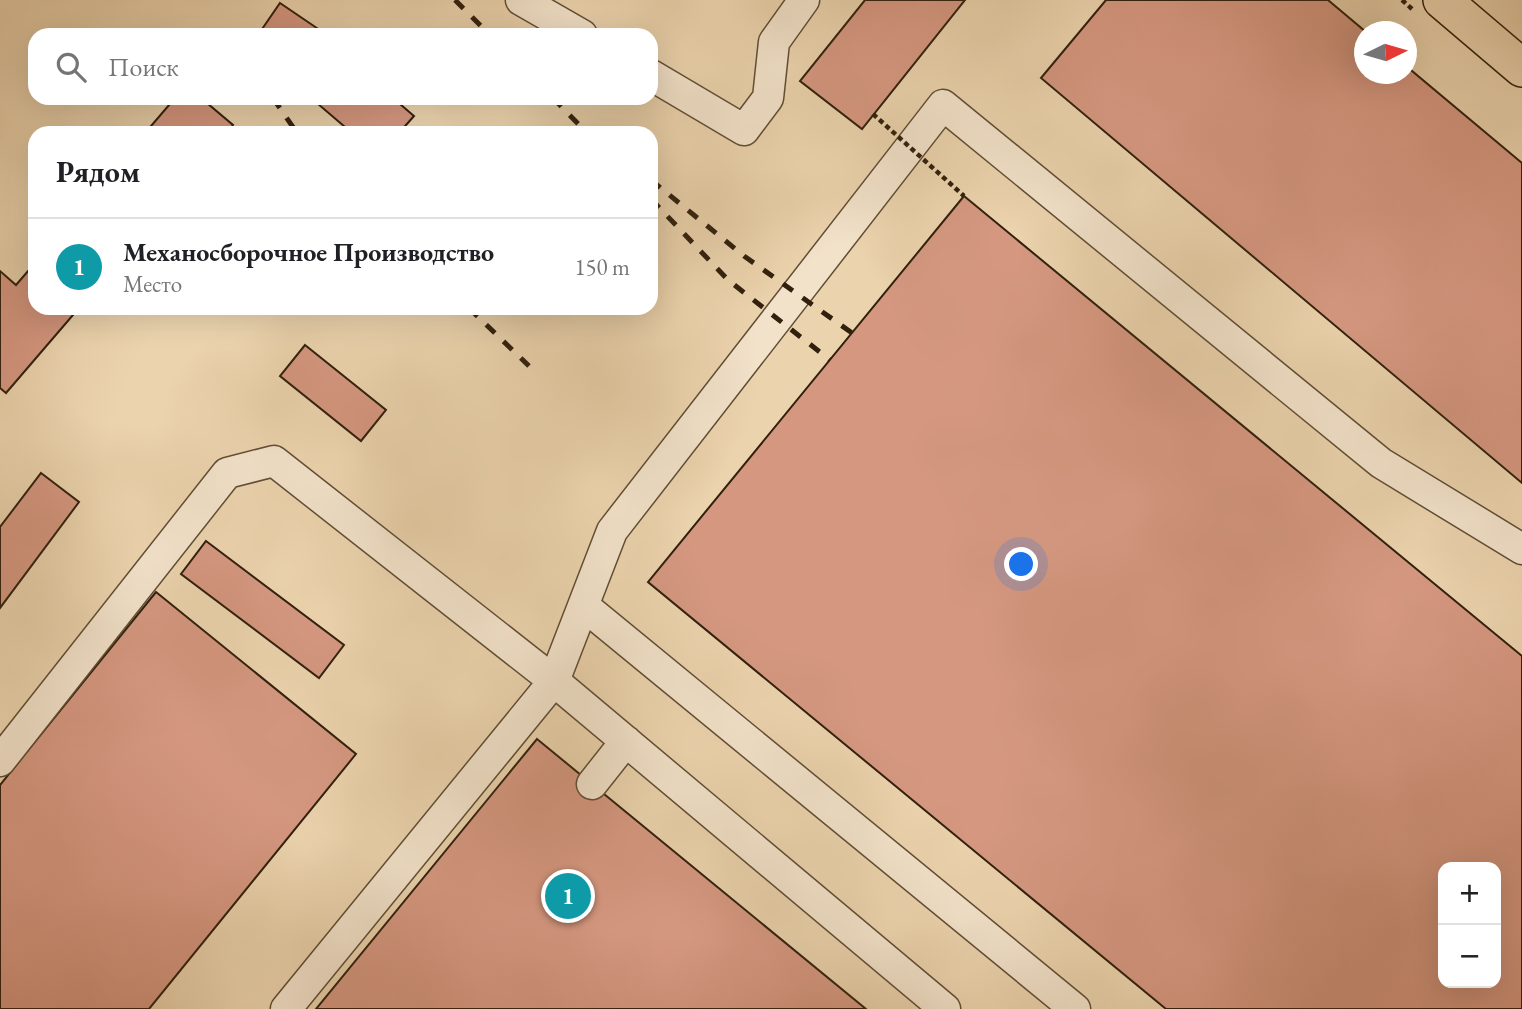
<!DOCTYPE html>
<html lang="ru">
<meta charset="utf-8">
<style>
body{margin:0;font-family:"EB Garamond",serif;background:#f6f6f6;color:#202124}
.controls{position:absolute;right:21px;bottom:21px;display:grid;overflow:hidden;border-radius:14px;box-shadow:0 7px 28px #0002}
.controls button{width:63px;height:63px;display:grid;place-items:center;padding:0;border:0;border-bottom:2px solid #e0e0e0;background:#fff;color:#202124;font:35px sans-serif}
.compass{position:absolute;left:1354px;top:21px;width:63px;height:63px;border-radius:50%;background:#fff;box-shadow:0 7px 28px #0002;rotate:85deg}
.you{position:absolute;left:1022px;top:565px;width:24px;height:24px;margin:-18px;border:5px solid #fff;border-radius:50%;background:#1a73e8;box-shadow:0 0 0 10px #1a73e833}
.badge{display:grid;place-items:center;width:46px;height:46px;border-radius:50%;background:#8f2418;color:#fff;font-size:23px;font-weight:700}
.pin{position:absolute;translate:-50% -50%;border:4px solid #fff;box-shadow:0 2px 7px #0006}
.list{margin:0;padding:0;list-style:none}
h2{display:flex;justify-content:space-between;align-items:center;height:91px;margin:0;padding:0 28px;font-size:30px}
h2 small{font-size:23px;font-weight:400;color:#757577}
.list li{display:grid;grid-template-columns:46px 1fr auto;gap:21px;align-items:center;box-sizing:border-box;height:98px;padding:0 28px;border-top:2px solid #e0e0e0}
.list b{display:block;font-size:26px;white-space:nowrap}
.list p{margin:0;font-size:23px;white-space:nowrap;color:#757577}
.list em{font-size:23px;font-style:normal;color:#757577}
.icon{flex:none;width:38px;height:38px;fill:none;stroke:currentColor;stroke-width:2;stroke-linecap:round;stroke-linejoin:round}
.map{position:relative;flex:none;width:1522px;height:1009px;overflow:hidden}
.search{position:absolute;background:#fff;box-shadow:0 7px 28px #0002;left:28px;top:28px;width:630px;height:77px;display:flex;align-items:center;gap:18px;box-sizing:border-box;padding:0 24px;border-radius:21px;color:#757577;font-size:26px}
.panel{position:absolute;background:#fff;box-shadow:0 7px 28px #0002;left:28px;top:126px;width:630px;height:189px;border-radius:21px}
.map>svg:first-child{display:block}
</style>
<div class="map">
<svg width="1522" height="1009" viewBox="0 0 1522 1009">
<rect width="100%" height="100%" fill="#ebd3ad"/>
<filter id="stains"><feTurbulence type="fractalNoise" baseFrequency=".00286" numOctaves="4"/><feColorMatrix values="0 0 0 0 .2 0 0 0 0 .09 0 0 0 0 .02 0 0 0 .5 -.17"/></filter>
<radialGradient id="worn" r=".72"><stop offset=".6" stop-color="#630" stop-opacity="0"/><stop offset="1" stop-color="#630" stop-opacity=".3"/></radialGradient>
<path fill="#d59780" stroke="#31200d" stroke-width="2" fill-rule="evenodd" d="M 865,0 L 965,0 L 862,129 L 800,81 Z
M 1106,0 L 1328,0 L 1366,32 L 1364,74 L 1406,74 L 1406,66 L 1522,163 L 1522,483 L 1041,78 Z
M 280,3 L 327,35 L 258,35 Z
M 175,98 L 201,98 L 233,125 L 227,133 L 145,133 Z
M 323,98 L 393,98 L 414,116 L 399,133 L 352,133 L 318,104 Z
M 964,196 L 1522,656 L 1522,1009 L 1166,1009 L 648,582 ZM 1443,867 L 1496,867 L 1496,983 L 1443,983 Z
M 35,263 L 35,308 L 79,308 L 6,393 L 0,388 L 0,271 L 16,285 Z
M 305,345 L 386,410 L 361,441 L 280,376 Z
M 41,473 L 79,502 L 0,608 L 0,527 Z
M 206,541 L 344,645 L 319,678 L 181,574 Z
M 156,592 L 356,754 L 149,1009 L 0,1009 L 0,785 Z
M 537,739 L 866,1009 L 316,1009 Z"/>
<g fill="none" stroke-linecap="round" stroke-linejoin="round">
<defs>
<path id="minor" d="M 521,0 L 582,35
M 651,75 L 744,130 L 768,98 L 774,42 L 804,0
M 584,606 L 1075,1009
M 0,761 L 227,473 L 274,461 L 554,681 L 945,1009
M 592,784 L 626,741
M 286,1009 L 554,681 L 612,531 L 943,105 L 1381,463 L 1522,549"/>
<path id="major" d="M 1442,0 L 1522,68"/>
</defs>
<use href="#minor" stroke="#604d35" stroke-width="33"/>
<use href="#major" stroke="#31200d" stroke-width="40"/>
<path stroke="#31200d" stroke-width="4.5" stroke-dasharray="5 3.5" stroke-linecap="butt" d="M 1402,0 L 1412,9"/>
<use href="#minor" stroke="#f2e2ca" stroke-width="30"/>
<use href="#major" stroke="#ebd3ad" stroke-width="37"/>
<path stroke="#31200d" stroke-width="5" stroke-dasharray="12 12" stroke-linecap="butt" d="M 455,0 L 490,35
M 273,98 L 297,133
M 553,98 L 587,133
M 651,180 L 744,256 L 852,333
M 651,199 L 728,280 L 830,360
M 469,308 L 529,366"/>
<path stroke="#31200d" stroke-width="4.5" stroke-dasharray="5 3.5" stroke-linecap="butt" d="M 873,114 L 964,196"/>
</g>
<rect width="100%" height="100%" filter="url(#stains)"/>
<rect width="100%" height="100%" fill="url(#worn)"/>
</svg>
<div class="controls">
<button>+</button>
<button>−</button>
</div>
<svg class="compass" viewBox="-18 -18 36 36"><path d="M0-13l5 13h-10z" fill="#e53935"/><path d="M0 13l5-13h-10z" fill="#757577"/></svg>
<div class="you"></div>
<div class="pin badge" style="left:568px;top:896px;background:#0f9aa8">1</div>
<div class="search"><svg class="icon" aria-label="search" viewBox="0 0 24 24"><circle cx="10" cy="10" r="6"/><path d="M15 15l6 6"/></svg>Поиск</div>
<section class="panel">
<h2>Рядом<small></small></h2>
<ul class="list">
<li><span class="badge" style="background:#0f9aa8">1</span><div><b>Механосборочное Производство</b><p>Место</p></div><em>150 m</em></li>
</ul>
</section>
</div>
